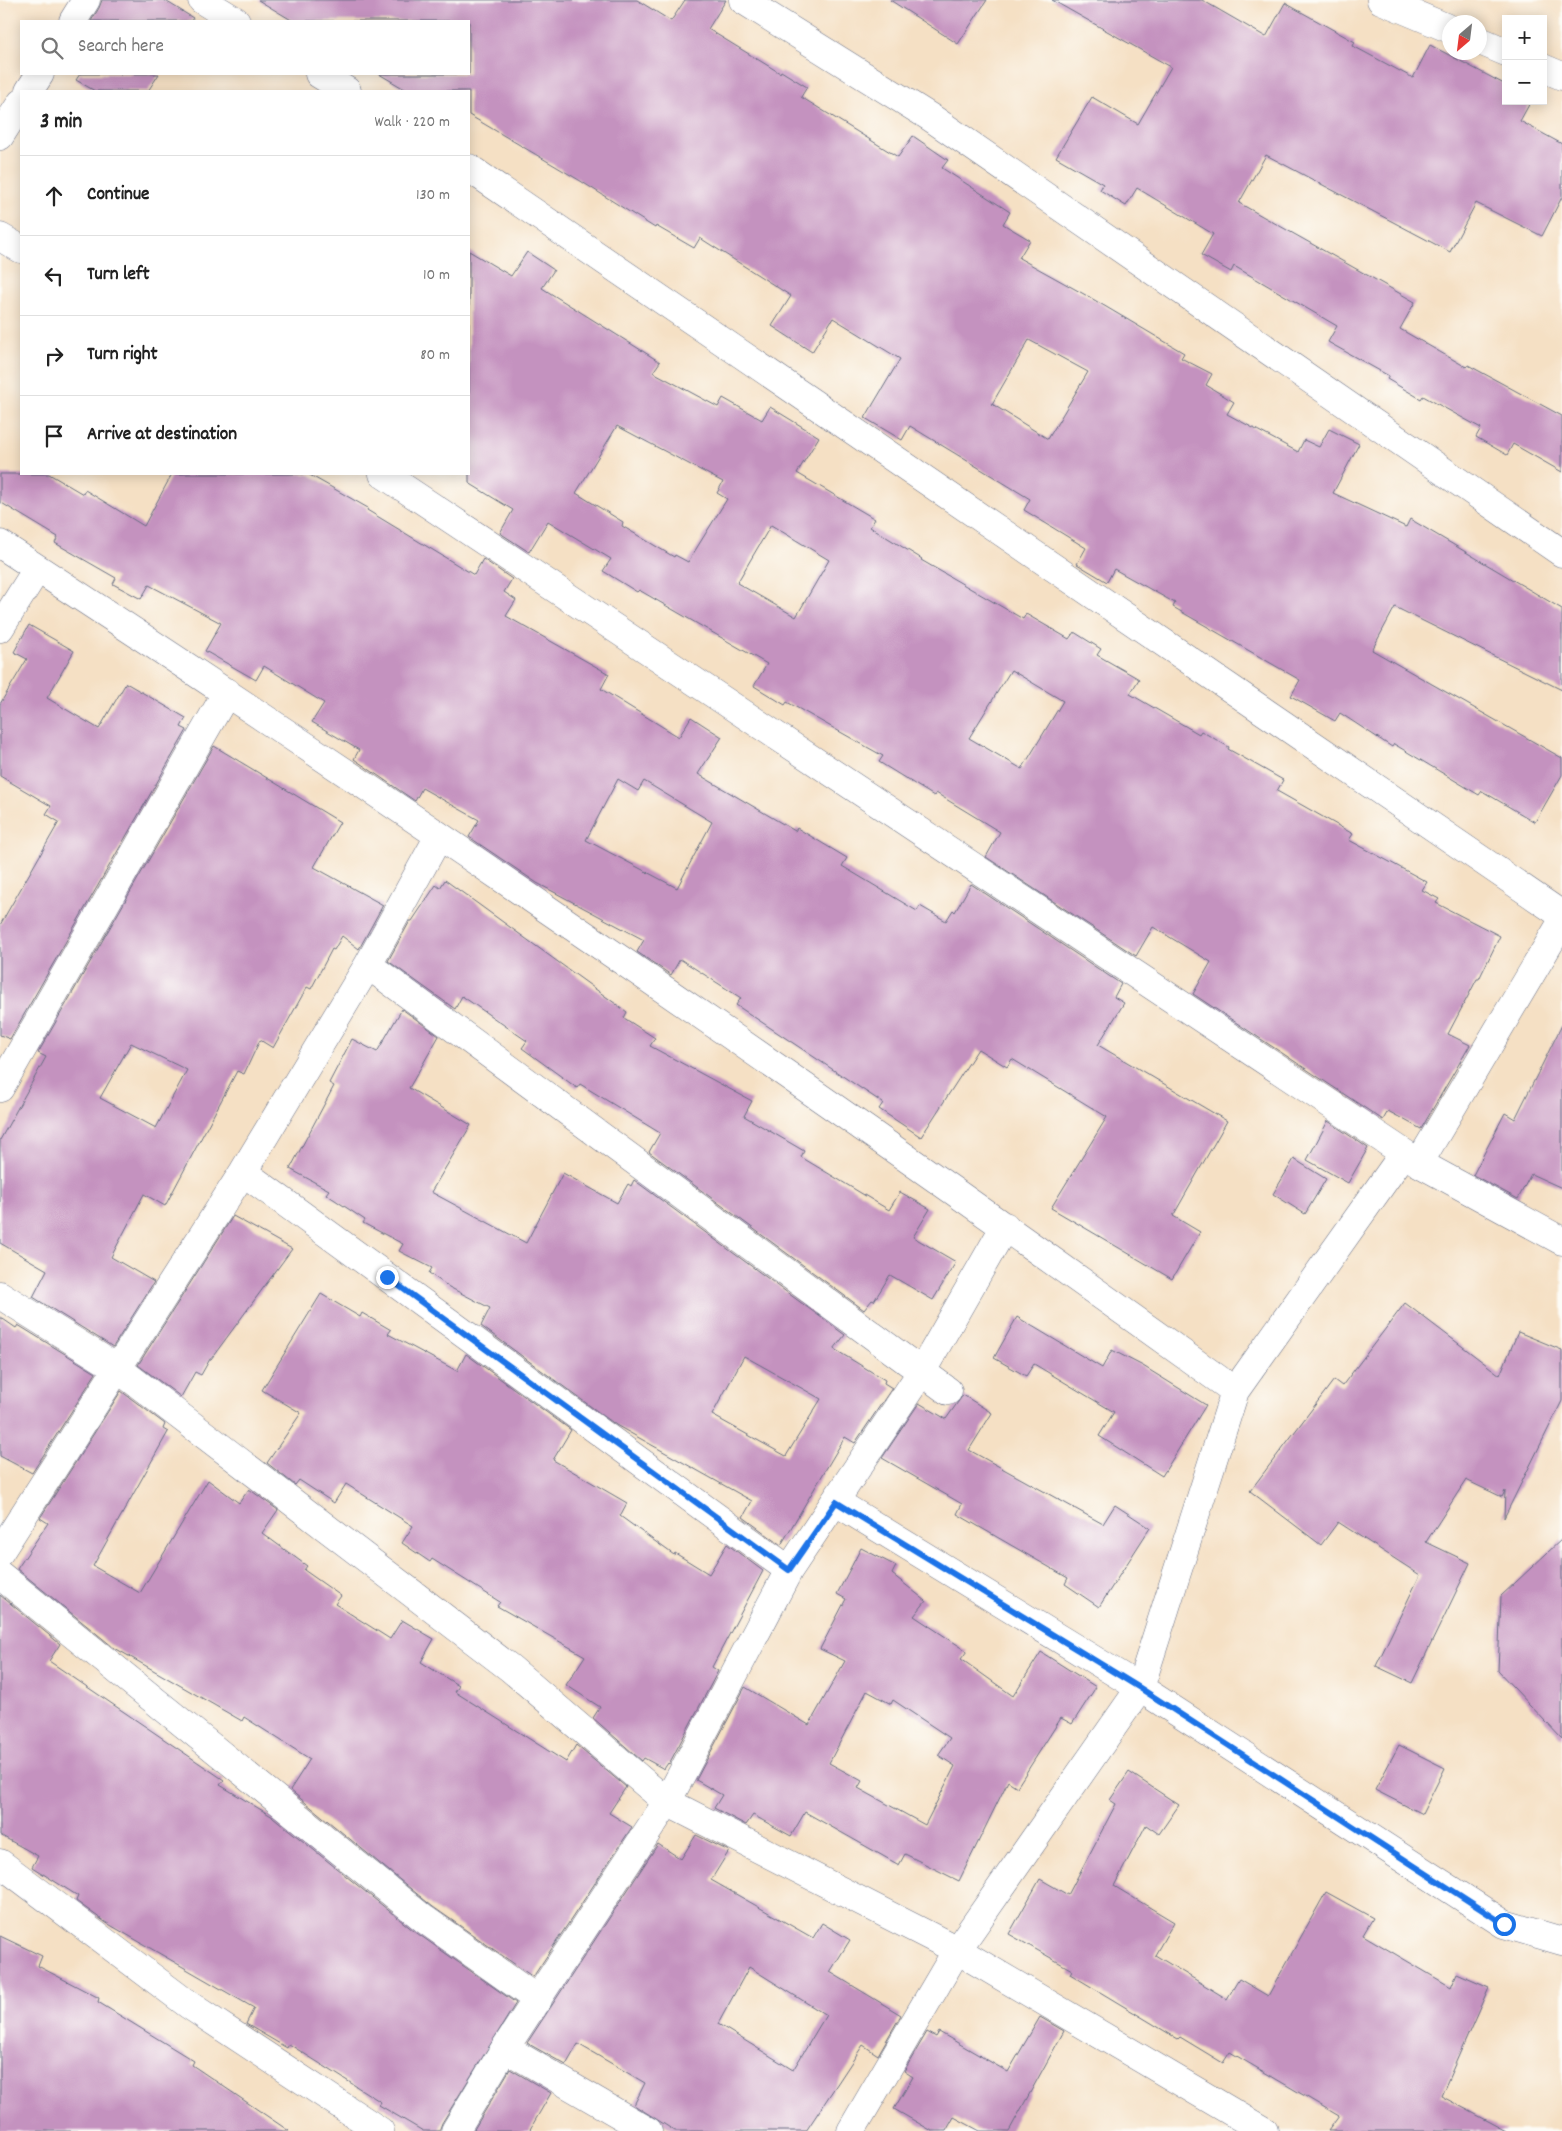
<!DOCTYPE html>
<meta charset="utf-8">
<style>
body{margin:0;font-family:Dekko,sans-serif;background:#f6f6f6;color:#222}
.controls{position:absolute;right:15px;top:15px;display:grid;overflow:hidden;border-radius:0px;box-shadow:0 2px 12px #0003}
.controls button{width:45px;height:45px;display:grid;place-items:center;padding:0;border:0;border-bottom:1px solid #e0e0e0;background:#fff;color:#222;font:25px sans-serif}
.compass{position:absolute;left:1442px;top:15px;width:45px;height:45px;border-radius:50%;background:#fff;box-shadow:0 2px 12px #0003;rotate:208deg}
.stop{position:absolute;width:15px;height:15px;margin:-11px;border:4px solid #1a73e8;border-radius:50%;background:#fff}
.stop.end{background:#1a73e8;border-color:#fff;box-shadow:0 1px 5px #0008}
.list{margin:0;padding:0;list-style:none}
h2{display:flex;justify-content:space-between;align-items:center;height:65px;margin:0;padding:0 20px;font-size:21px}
h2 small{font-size:16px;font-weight:400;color:#767676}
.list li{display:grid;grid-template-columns:32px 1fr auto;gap:15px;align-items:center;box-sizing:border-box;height:80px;padding:0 20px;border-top:1px solid #e0e0e0}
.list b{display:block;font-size:19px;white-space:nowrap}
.list em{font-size:16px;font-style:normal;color:#767676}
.icon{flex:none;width:28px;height:28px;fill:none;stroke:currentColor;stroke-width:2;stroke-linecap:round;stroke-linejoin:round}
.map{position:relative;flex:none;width:1562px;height:2131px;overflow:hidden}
.search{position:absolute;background:#fff;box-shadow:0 2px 12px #0003;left:20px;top:20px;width:450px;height:55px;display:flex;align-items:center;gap:12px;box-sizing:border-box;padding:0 18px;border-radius:0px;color:#767676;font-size:19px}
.panel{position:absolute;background:#fff;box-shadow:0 2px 12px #0003;left:20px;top:90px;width:450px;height:385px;border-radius:0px}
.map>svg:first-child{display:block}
</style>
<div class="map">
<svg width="1562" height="2131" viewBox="0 0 1562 2131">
<rect width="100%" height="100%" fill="#fdfcf7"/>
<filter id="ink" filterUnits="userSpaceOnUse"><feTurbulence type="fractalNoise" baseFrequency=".02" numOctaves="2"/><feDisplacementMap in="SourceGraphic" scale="10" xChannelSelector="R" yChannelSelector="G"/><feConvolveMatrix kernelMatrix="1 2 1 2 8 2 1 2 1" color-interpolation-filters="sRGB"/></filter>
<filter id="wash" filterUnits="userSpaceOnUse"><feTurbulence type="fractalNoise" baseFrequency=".0096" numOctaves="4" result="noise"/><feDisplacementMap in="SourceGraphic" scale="20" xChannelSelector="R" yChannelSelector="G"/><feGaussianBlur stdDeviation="1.12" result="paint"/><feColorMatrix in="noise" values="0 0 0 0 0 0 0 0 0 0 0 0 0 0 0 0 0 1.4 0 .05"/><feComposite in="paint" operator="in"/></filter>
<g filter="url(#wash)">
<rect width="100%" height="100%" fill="#f5e0c4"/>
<g id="blocks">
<path fill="#c492bf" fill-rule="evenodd" d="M 102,0 L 164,0 L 193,18 L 191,21 L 91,21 L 99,8 Z
M 258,0 L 637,0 L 671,21 L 685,0 L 726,0 L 708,29 L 780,73 L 781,71 L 807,87 L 801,97 L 898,157 L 913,136 L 948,160 L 942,168 L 1010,212 L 1003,224 L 1030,240 L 1019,258 L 1091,298 L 1184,353 L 1181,358 L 1212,374 L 1206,385 L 1234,402 L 1227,414 L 1298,452 L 1304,440 L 1319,447 L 1329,429 L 1359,444 L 1333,493 L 1406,527 L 1410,519 L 1562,609 L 1562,690 L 1395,607 L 1372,650 L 1562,758 L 1562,775 L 1535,822 L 1482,791 L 1479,795 L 1394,744 L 1392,747 L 1340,713 L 1335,721 L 1291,696 L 1300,680 L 1173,607 L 1175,603 L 1114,569 L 1107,582 L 1077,564 L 1086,548 L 1024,510 L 1030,499 L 910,426 L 902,440 L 865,418 L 900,359 L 833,318 L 812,352 L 772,326 L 791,296 L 700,238 L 694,248 L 656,226 L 655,228 L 579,180 L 469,115 L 469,91 L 408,91 L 379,74 L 469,74 L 469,21 L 293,21 ZM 1029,340 L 1088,372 L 1048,439 L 992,404 Z
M 890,0 L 987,0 L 958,44 Z
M 1052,0 L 1202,0 L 1266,37 L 1285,3 L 1355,42 L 1353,46 L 1413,78 L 1430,45 L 1506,85 L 1506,101 L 1531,101 L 1520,121 L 1562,144 L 1562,197 L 1542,236 L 1476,203 L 1450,252 L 1266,155 L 1239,203 L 1415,302 L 1400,329 L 1466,367 L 1468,365 L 1562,416 L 1562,472 L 1513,444 L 1507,455 L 1476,437 L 1481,428 L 1423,396 L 1421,399 L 1387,379 L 1389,376 L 1328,342 L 1337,326 L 1234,266 L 1231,272 L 1201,255 L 1213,234 L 1137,188 L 1126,206 L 1100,190 L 1103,184 L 1056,157 L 1092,97 L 1138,124 L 1171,67 Z
M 80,74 L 159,74 L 148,91 L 95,91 L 76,80 Z
M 469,251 L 511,276 L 527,252 L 554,270 L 542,288 L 660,362 L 653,372 L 718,407 L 723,398 L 762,420 L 770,407 L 819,437 L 797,473 L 875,519 L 870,527 L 922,559 L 921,560 L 1023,619 L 1026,614 L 1069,639 L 1074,632 L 1101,649 L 1097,655 L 1139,679 L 1130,694 L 1199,734 L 1201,731 L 1229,747 L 1228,749 L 1283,780 L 1277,791 L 1353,834 L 1349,840 L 1427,882 L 1422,890 L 1439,899 L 1436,903 L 1500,936 L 1479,979 L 1477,979 L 1448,1034 L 1470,1045 L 1421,1129 L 1388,1111 L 1383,1120 L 1193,994 L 1211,962 L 1153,927 L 1136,956 L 986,857 L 1000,832 L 936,793 L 934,796 L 879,762 L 883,756 L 787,702 L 785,705 L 754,686 L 767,664 L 639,590 L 637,592 L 603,571 L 611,559 L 548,521 L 529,552 L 500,533 L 513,510 L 469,483 ZM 617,426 L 723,482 L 717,493 L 727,499 L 688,562 L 675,555 L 674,557 L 622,526 L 623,522 L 576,493 ZM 771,525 L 829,560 L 796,617 L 737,583 ZM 1011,670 L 1063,701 L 1022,769 L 969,738 Z
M 0,474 L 49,474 L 83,494 L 85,490 L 144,526 L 172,474 L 308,474 L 368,508 L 367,510 L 474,575 L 483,559 L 512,579 L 504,592 L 516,600 L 506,616 L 609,674 L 601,689 L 679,737 L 691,717 L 722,737 L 698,774 L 795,831 L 797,828 L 847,858 L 842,866 L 917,911 L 920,906 L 946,921 L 953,910 L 955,912 L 971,884 L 1121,984 L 1114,997 L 1124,1003 L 1098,1045 L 1227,1121 L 1173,1216 L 1200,1232 L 1172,1279 L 1051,1208 L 1107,1117 L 1012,1059 L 1007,1067 L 978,1049 L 921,1137 L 879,1109 L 883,1103 L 736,1005 L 741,998 L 680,959 L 671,975 L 637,952 L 644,940 L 537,883 L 469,837 L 479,820 L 422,788 L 415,801 L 354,759 L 359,750 L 312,722 L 324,703 L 264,666 L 256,680 L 205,651 L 221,623 L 149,585 L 141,599 L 113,584 L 116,578 L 55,543 L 58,537 L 0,502 ZM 618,779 L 638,791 L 644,781 L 712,822 L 677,888 L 586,840 Z
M 29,625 L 74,651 L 47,698 L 99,729 L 126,683 L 186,718 L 181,727 L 187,730 L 10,1039 L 0,1035 L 0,925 L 59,822 L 46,814 L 51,806 L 0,776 L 0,704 L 27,659 L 14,652 Z
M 214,746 L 340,822 L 314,867 L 383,905 L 359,949 L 342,936 L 334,950 L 332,949 L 311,989 L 307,987 L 273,1048 L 260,1040 L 244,1074 L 237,1071 L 165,1206 L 144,1194 L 111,1257 L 154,1282 L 113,1347 L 33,1297 L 47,1270 L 0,1243 L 0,1140 L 46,1057 L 38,1053 ZM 131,1043 L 187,1070 L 156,1128 L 100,1098 Z
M 445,880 L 627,1012 L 624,1018 L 655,1038 L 650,1046 L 752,1101 L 744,1116 L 804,1151 L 801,1157 L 889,1210 L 900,1192 L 930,1209 L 913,1237 L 956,1262 L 933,1300 L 890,1275 L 874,1301 L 872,1300 L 864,1310 L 649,1152 L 660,1133 L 580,1084 L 577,1088 L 522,1048 L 527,1041 L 462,996 L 455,1009 L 388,961 L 410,921 L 412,921 L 436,885 L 440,888 Z
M 402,1009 L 439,1036 L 409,1088 L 471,1125 L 431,1192 L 526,1243 L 563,1173 L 617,1203 L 628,1184 L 631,1186 L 634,1180 L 845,1335 L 834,1349 L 885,1380 L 884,1383 L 892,1388 L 855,1443 L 845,1437 L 781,1545 L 743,1517 L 752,1501 L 616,1425 L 481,1326 L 490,1308 L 449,1287 L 429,1273 L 432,1268 L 399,1251 L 403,1244 L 363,1223 L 365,1220 L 326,1194 L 329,1190 L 290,1169 L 334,1086 L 329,1083 L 352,1039 L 377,1052 ZM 744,1356 L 821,1399 L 786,1456 L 712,1415 Z
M 1562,1025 L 1562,1188 L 1531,1174 L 1518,1199 L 1473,1175 L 1505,1113 L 1515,1119 Z
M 1328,1121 L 1368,1148 L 1348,1183 L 1307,1160 Z
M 1294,1159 L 1326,1179 L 1305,1214 L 1273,1194 Z
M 233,1216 L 292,1249 L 211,1359 L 210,1359 L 201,1375 L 195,1372 L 181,1397 L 138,1365 Z
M 321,1294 L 360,1317 L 362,1313 L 391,1330 L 388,1334 L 457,1371 L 466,1354 L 571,1430 L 553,1460 L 627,1503 L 620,1516 L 674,1555 L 675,1553 L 709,1574 L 727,1544 L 763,1571 L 712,1667 L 718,1671 L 669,1764 L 668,1763 L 664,1769 L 644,1758 L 642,1761 L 593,1718 L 600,1707 L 566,1685 L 585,1656 L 497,1606 L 500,1602 L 432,1559 L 430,1562 L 402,1543 L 413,1526 L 346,1484 L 334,1503 L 299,1480 L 295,1485 L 267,1463 L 301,1413 L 262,1390 Z
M 1405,1303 L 1500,1375 L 1518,1332 L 1562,1350 L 1562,1401 L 1504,1518 L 1505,1491 L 1502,1497 L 1466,1480 L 1426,1542 L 1470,1563 L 1412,1683 L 1376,1666 L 1420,1575 L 1338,1522 L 1321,1545 L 1250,1491 L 1334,1380 L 1342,1386 Z
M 0,1317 L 16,1328 L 18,1325 L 96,1373 L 32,1473 L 0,1456 Z
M 1017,1317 L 1102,1368 L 1112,1350 L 1143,1366 L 1206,1405 L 1162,1476 L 1099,1436 L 1114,1412 L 1034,1364 L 1026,1376 L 994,1358 Z
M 121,1391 L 165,1424 L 163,1429 L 168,1432 L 93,1566 L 140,1593 L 208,1480 L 239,1503 L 249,1489 L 278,1510 L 262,1533 L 307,1566 L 304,1570 L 341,1596 L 335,1604 L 390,1639 L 402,1620 L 434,1639 L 421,1662 L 459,1686 L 455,1692 L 566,1762 L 576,1745 L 626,1787 L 609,1813 L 632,1827 L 533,1977 L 433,1907 L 290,1790 L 310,1759 L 244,1717 L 242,1721 L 113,1647 L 17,1569 L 48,1523 L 40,1518 Z
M 963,1395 L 992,1413 L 969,1450 L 1103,1524 L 1115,1505 L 1150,1528 L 1099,1607 L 1065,1584 L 1068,1578 L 957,1514 L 962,1504 L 882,1458 L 919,1403 L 946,1419 Z
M 1562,1539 L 1562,1739 L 1498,1671 L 1501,1596 Z
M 861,1548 L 896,1566 L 892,1574 L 926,1601 L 914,1616 L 967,1651 L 961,1659 L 1013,1696 L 1041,1652 L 1096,1687 L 1072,1724 L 1061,1718 L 1017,1787 L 1008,1781 L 959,1881 L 905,1854 L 899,1865 L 805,1812 L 791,1836 L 753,1815 L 746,1825 L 714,1808 L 722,1795 L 696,1780 L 745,1687 L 809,1725 L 845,1661 L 820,1649 L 846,1599 L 837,1594 ZM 867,1691 L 891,1704 L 893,1700 L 950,1738 L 938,1755 L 955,1766 L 925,1825 L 858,1788 L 862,1781 L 829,1763 Z
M 0,1595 L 60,1644 L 49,1661 L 224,1780 L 220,1785 L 273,1817 L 414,1931 L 516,2003 L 442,2123 L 439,2131 L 423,2131 L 379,2105 L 381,2102 L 289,2044 L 287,2048 L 246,2024 L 254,2008 L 105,1922 L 76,1901 L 78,1896 L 32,1867 L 38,1856 L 0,1835 Z
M 1399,1745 L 1445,1768 L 1422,1814 L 1375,1790 Z
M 1129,1772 L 1179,1805 L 1159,1834 L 1146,1825 L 1114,1886 L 1174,1922 L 1155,1955 L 1227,1999 L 1239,1979 L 1268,1996 L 1326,1892 L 1373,1918 L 1363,1935 L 1451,1987 L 1457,1973 L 1489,1987 L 1441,2096 L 1507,2131 L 1328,2131 L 1339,2116 L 1230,2052 L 1223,2063 L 1180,2037 L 1178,2039 L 1070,1974 L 1072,1970 L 1009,1934 L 1040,1879 L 1068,1895 L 1116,1804 L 1110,1800 Z
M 696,1835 L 729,1851 L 711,1880 L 813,1938 L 822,1923 L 850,1940 L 830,1972 L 901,2015 L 878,2055 L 863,2045 L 806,2131 L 675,2131 L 634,2105 L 645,2083 L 578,2044 L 566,2065 L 527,2043 L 658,1844 L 681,1859 ZM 749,1967 L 826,2015 L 793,2070 L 718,2024 Z
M 0,1936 L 42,1956 L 38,1966 L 99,1998 L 98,2002 L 194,2061 L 192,2065 L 289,2131 L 0,2131 Z
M 1040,2017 L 1064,2031 L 1009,2131 L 980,2131 L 954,2117 L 946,2131 L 932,2131 L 894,2109 L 913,2077 L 904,2071 L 927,2032 L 936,2037 L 939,2032 L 1008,2072 Z
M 510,2069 L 551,2093 L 529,2131 L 473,2131 Z"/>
</g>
</g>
<g filter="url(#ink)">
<use href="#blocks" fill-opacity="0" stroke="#676d82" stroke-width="1"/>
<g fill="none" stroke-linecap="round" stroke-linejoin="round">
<defs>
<path id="minor" d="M 202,0 L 236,21
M 743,0 L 933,119 L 1562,553
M 1381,0 L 1450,29
M 73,21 L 86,0
M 1480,41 L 1506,52
M 1543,68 L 1562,76
M 319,74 L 347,91
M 29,91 L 40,74
M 0,136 L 21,103
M 469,168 L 1562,915
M 0,237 L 21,249
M 383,474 L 1419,1163 L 1562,1241
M 0,544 C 418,816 829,1100 1235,1391
M 0,628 L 37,569
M 368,965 L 948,1391
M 0,1088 L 227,692
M 1419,1163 L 1562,922
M 243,1172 L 789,1570 L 922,1371 L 1005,1226
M 0,1295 L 117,1368 L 510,1668 L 667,1802 L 957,1950 L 1264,2131
M 836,1502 L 1140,1688 L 1504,1924 L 1562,1941
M 0,1552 L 243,1172 L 368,965 L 439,836
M 0,1575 L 424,1919 L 538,2000
M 0,1863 L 189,2005 L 380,2131
M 505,2048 L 648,2131
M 455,2131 L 505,2048 L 667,1802 L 789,1570
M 851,2131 L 957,1950 L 1140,1688 L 1235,1391 L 1404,1153"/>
</defs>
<use href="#minor" stroke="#676d82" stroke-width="29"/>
<use href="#minor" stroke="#fff" stroke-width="28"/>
</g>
</g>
<g fill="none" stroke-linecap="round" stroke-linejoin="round" filter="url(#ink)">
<path stroke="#1a73e8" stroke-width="6" d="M 387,1277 L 789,1570 L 836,1502 L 1140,1688 L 1504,1924"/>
</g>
</svg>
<div class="controls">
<button>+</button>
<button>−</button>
</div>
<svg class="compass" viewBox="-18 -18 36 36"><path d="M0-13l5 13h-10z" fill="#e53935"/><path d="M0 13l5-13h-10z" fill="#767676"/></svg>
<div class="stop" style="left:1504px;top:1924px"></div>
<div class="stop end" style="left:387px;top:1277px"></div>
<div class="search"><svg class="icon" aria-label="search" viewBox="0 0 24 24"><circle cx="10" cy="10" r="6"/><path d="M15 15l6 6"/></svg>Search here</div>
<section class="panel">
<h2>3 min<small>Walk · 220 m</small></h2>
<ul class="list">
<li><svg class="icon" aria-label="ahead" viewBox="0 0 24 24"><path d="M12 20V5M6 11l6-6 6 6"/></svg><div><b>Continue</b></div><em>130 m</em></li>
<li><svg class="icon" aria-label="left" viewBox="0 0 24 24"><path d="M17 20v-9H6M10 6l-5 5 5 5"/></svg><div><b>Turn left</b></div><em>10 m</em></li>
<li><svg class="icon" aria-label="right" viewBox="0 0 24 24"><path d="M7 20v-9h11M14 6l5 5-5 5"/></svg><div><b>Turn right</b></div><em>80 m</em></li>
<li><svg class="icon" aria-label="arrive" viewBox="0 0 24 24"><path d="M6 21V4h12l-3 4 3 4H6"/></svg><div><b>Arrive at destination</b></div></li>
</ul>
</section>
</div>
